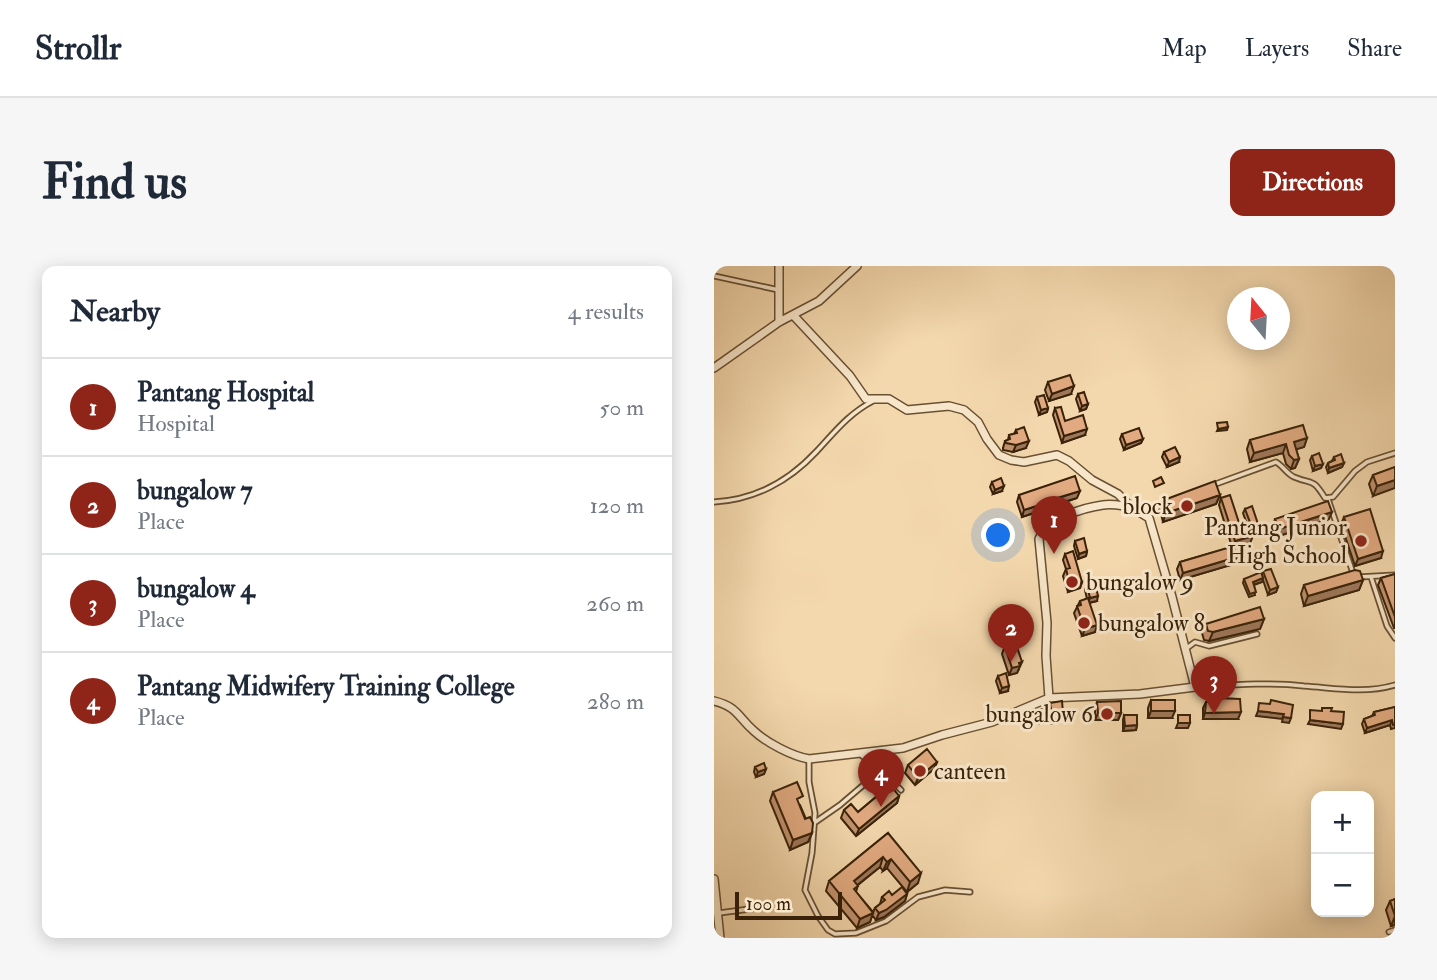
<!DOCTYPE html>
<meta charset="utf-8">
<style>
body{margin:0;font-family:"IM FELL Double Pica",serif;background:#f6f6f7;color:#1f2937}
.controls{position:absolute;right:21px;bottom:21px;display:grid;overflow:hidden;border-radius:14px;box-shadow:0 4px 18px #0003}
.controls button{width:63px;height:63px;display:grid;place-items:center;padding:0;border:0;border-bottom:2px solid #e0e1e3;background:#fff;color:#1f2937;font:35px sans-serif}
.compass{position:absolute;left:513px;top:21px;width:63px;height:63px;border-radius:50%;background:#fff;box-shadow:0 4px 18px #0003;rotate:342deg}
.scale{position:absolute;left:21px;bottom:18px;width:107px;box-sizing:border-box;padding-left:7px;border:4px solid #392209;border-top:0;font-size:19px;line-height:24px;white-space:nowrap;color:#392209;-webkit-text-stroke:5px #f8e6ca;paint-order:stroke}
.you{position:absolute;left:285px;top:270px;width:24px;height:24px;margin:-18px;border:5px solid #fff;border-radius:50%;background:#1a73e8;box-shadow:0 0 0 10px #1a73e833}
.badge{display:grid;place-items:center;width:46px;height:46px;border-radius:50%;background:#8f2418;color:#fff;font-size:23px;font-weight:700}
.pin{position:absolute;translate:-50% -58px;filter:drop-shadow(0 2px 4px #0008)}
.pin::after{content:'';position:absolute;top:37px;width:24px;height:21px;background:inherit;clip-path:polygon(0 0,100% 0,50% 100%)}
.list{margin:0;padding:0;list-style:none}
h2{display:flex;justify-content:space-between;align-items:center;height:91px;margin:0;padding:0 28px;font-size:30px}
h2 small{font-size:23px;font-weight:400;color:#747a83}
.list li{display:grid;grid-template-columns:46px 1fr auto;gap:21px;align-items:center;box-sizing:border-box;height:98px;padding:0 28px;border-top:2px solid #e0e1e3}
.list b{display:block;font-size:26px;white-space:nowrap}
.list p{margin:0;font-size:23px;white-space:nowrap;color:#747a83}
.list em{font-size:23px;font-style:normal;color:#747a83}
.map{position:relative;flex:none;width:681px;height:672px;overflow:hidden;border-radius:14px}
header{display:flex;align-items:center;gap:42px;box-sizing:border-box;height:98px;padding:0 35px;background:#fff;border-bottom:2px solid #e0e1e3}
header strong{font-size:33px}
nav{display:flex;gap:38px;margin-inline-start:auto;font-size:24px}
.intro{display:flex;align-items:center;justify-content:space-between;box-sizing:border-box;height:168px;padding:0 42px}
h1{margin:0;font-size:49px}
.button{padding:18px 32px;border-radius:14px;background:#8f2418;color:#fff;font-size:24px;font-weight:700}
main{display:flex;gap:42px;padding:0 42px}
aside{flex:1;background:#fff;border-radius:14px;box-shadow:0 4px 18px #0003}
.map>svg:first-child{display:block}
</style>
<header>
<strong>Strollr</strong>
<nav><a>Map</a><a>Layers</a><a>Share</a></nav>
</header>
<div class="intro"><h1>Find us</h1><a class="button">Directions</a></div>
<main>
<aside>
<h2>Nearby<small>4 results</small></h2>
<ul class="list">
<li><span class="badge">1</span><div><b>Pantang Hospital</b><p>Hospital</p></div><em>50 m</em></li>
<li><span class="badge">2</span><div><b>bungalow 7</b><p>Place</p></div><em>120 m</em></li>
<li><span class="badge">3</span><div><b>bungalow 4</b><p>Place</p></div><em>260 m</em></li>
<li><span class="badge">4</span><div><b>Pantang Midwifery Training College</b><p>Place</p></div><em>280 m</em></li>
</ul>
</aside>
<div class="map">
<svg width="681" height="672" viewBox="0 0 681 672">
<rect width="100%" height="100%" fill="#f4d8ad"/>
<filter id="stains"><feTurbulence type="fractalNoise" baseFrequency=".00286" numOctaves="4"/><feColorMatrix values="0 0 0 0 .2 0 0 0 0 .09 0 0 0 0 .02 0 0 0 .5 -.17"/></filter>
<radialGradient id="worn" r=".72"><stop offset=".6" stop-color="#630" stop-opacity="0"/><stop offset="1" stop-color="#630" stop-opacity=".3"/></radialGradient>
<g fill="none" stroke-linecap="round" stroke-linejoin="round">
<defs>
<path id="service" d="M 0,10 L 65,24
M 499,219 L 562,196 C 569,200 573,208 580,211 C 599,219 598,211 611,232 L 619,231 L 641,205 L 653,196 L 681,187
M 614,233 L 639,307
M 0,236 C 40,234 75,215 102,186 C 120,167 134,148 159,135
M 433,248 L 450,237
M 645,311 L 681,309
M 657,311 L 673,360 L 681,372
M 473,382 L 481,376 L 495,380 L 543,368
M 481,421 C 517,419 554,416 590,420 C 621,422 650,428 681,419
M 147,489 L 167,504 L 187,524
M 95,495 L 95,516 L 101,547 L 98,587 L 91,624 L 104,650 L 114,664 L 121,668 L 142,667 L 172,655 L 204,631 L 231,624 L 256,626
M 100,557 L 126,539 L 167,504
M 5,647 L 51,641
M 675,666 L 681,664"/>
<path id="minor" d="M 65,56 L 65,0
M 0,102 L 65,56 L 105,35 L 143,0
M 335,432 L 332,390 L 333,357 L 325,273 C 333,253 368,242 389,239 C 398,237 408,240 417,241
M 0,435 C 24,441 23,450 40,465 C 53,477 78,490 95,493 L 189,482 L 228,469 L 278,456 L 335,432 L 426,428 L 481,421 L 458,331 L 435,252 L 417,241 L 404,228 L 378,214 L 355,195 L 343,189 L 310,196 L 297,194 L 285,189 L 273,173 L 264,156 L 250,144 L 235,140 L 193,144 L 175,133 L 152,133 L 136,110 L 79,49
M 0,613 L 6,672"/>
</defs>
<use href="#service" stroke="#685032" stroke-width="7"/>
<use href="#minor" stroke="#685032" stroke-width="10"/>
<use href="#service" stroke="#f8e6ca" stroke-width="3.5"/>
<use href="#minor" stroke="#f8e6ca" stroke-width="7"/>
</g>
<path fill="#c2926e" stroke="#392209" stroke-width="2" d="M 334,116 L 357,128 L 335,135 L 331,124 Z
M 364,128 L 374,138 L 372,143 L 366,145 L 362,133 Z
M 323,131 L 334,142 L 333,146 L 325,149 L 321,136 Z
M 341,142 L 351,155 L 371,169 L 348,177 L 339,149 Z
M 302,164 L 312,182 L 299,186 L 289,184 L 289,182 L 291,175 L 294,174 L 295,169 L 300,168 Z
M 408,168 L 429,173 L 427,177 L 410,184 L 406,173 Z
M 593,172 L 590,181 L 582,183 L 585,193 L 581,202 L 577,203 L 572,198 L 569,187 L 536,196 L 533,183 L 536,174 Z
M 450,186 L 465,196 L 453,201 L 448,191 Z
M 598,190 L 609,198 L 607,202 L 599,205 L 596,194 Z
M 620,191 L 630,197 L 628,201 L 614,207 L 612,201 L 614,197 L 618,195 Z
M 681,201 L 659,230 L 655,218 L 659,209 Z
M 278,216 L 288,225 L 279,228 L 276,221 Z
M 305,229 L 363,232 L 339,240 L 340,244 L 338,251 L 333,254 L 329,244 L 308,251 L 303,236 Z
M 506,229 L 502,238 L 449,256 L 446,244 L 450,234 Z
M 507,232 L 528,266 L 535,264 L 529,247 L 531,243 L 543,266 L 538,268 L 536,277 L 520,281 L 520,298 L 466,314 L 463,303 L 466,296 L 518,281 L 505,239 Z
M 630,251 L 667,292 L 641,300 L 627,258 Z
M 561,253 L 615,253 L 562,271 L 559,260 Z
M 361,275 L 373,285 L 372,290 L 364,293 L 360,280 Z
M 351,288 L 368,316 L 366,322 L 354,326 L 349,310 L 352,303 L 349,294 Z
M 549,305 L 564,321 L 562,326 L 554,329 L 549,314 L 548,316 L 540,319 L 541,329 L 535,331 L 529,317 L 530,313 L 548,309 Z
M 681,308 L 681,362 L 680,362 L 664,319 L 667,312 Z
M 649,314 L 645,324 L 590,340 L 587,328 L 590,319 Z
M 373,319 L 383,335 L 375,337 L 381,366 L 368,370 L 360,347 L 366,335 L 373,333 L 371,324 Z
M 550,353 L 546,363 L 495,375 L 490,374 L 488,367 L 492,358 Z
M 293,374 L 305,403 L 303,407 L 295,409 L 288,388 Z
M 284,410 L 294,425 L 286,427 L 282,415 Z
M 504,432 L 524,453 L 489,453 L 489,442 L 492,436 L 503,436 Z
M 437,434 L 458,452 L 434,452 L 434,442 Z
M 383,436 L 407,447 L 404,454 L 381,454 L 381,443 Z
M 336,437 L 347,452 L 345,457 L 319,458 L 319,448 L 321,443 L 335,443 Z
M 681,441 L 681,462 L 677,463 L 676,459 L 651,467 L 648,458 L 650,453 L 658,450 L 660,446 Z
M 410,449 L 423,459 L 422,464 L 409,465 L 409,454 Z
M 223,496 L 220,503 L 201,519 L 191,507 L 194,499 Z
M 41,501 L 52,503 L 50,508 L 42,511 L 40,506 Z
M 161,518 L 185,530 L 183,537 L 142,570 L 127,552 L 130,544 L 144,546 L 163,530 L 159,526 Z
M 59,526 L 86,539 L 98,567 L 94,576 L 76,584 L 56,535 Z
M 174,567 L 204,617 L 193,626 L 173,602 L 169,605 L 166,601 L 144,619 L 142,626 L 159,646 L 161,642 L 166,638 L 168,631 L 193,628 L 191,635 L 170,651 L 162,654 L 158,649 L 156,656 L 143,662 L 112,625 L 115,615 Z
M 681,633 L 681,659 L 677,660 L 672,644 L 676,635 Z"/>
<path fill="#9e775a" stroke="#392209" stroke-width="2" d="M 360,120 L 357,128 L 335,135 L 338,128 Z
M 374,138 L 372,143 L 366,145 L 368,140 Z
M 334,142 L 333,146 L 325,149 L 327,144 Z
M 514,161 L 513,164 L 503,165 L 504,163 Z
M 373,163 L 371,169 L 348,177 L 350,170 Z
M 593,172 L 590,181 L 577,185 L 580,176 Z
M 429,173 L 427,177 L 410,184 L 412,179 Z
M 315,175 L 312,182 L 299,186 L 302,179 Z
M 572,178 L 569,187 L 536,196 L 540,187 Z
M 466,191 L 465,196 L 453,201 L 455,196 Z
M 585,193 L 581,202 L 577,203 L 580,194 Z
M 630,197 L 628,201 L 614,207 L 615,202 Z
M 609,198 L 607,202 L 599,205 L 601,200 Z
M 681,214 L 681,222 L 659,230 L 663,220 Z
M 290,220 L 288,225 L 279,228 L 281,224 Z
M 366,225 L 363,232 L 334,241 L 337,234 Z
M 506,229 L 502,238 L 449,256 L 452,247 Z
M 332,237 L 329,244 L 308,251 L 310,244 Z
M 340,244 L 338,251 L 333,254 L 335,247 Z
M 618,246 L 615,253 L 562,271 L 565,263 Z
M 545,261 L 543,266 L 537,269 L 539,264 Z
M 539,270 L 536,277 L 519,282 L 521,275 Z
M 373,285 L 372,290 L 364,293 L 365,288 Z
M 669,285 L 667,292 L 641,300 L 644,293 Z
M 523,291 L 520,298 L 466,314 L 469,307 Z
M 549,312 L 548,316 L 538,319 L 539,316 Z
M 649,314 L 645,324 L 590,340 L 594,330 Z
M 368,316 L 366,322 L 354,326 L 356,319 Z
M 564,321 L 562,326 L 554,329 L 556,324 Z
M 384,330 L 383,335 L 374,337 L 376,332 Z
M 550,353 L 546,363 L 495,375 L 499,366 Z
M 383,359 L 381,366 L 368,370 L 371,363 Z
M 308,396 L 303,407 L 295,409 L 298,402 Z
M 295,420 L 294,425 L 286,427 L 288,422 Z
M 437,445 L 461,445 L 458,452 L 434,452 Z
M 544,445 L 570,448 L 568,453 L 542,450 Z
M 527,446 L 524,453 L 489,453 L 491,447 Z
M 384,447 L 407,447 L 404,454 L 381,454 Z
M 569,451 L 577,452 L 575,457 L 568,456 Z
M 321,453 L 347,453 L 345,457 L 319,458 Z
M 596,454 L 629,458 L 627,463 L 594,458 Z
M 678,454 L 676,459 L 651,467 L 653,462 Z
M 464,457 L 476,457 L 474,462 L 462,462 Z
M 423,459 L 422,464 L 409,465 L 411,460 Z
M 223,496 L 220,503 L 201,519 L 204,512 Z
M 52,503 L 50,508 L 42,511 L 44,506 Z
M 185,530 L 183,537 L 142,570 L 145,563 Z
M 98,567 L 94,576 L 76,584 L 79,574 Z
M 169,591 L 166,601 L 137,624 L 140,615 Z
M 177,593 L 173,602 L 169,605 L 173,596 Z
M 207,607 L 204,617 L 193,626 L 196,616 Z
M 193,628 L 191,635 L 170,651 L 162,654 L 165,647 Z
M 159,647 L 156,656 L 143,662 L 146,653 Z
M 681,650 L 681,659 L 677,660 Z"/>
<path fill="#e2aa80" stroke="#392209" stroke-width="2" d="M 356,109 L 360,120 L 338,128 L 334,116 Z
M 370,126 L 374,138 L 368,140 L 364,128 Z
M 330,129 L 334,142 L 327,144 L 323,131 Z
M 347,141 L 351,155 L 369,149 L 373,163 L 350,170 L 341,142 Z
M 513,156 L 514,161 L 504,163 L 503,157 Z
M 589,159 L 593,172 L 580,176 L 585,193 L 580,194 L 575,189 L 572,178 L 540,187 L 536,174 Z
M 310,161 L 315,175 L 302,179 L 292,177 L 291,175 L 296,173 L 295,169 L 303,167 L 302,164 Z
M 425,162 L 429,173 L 412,179 L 408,168 Z
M 461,181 L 466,191 L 455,196 L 450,186 Z
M 605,187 L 609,198 L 601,200 L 598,190 Z
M 627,188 L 630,197 L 615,202 L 614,197 L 621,194 L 620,191 Z
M 681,201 L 681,214 L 663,220 L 659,209 Z
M 361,210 L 366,225 L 337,234 L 340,244 L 335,247 L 332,237 L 310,244 L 305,229 Z
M 447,211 L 450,217 L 441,221 L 439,215 Z
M 287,212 L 290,220 L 281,224 L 278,216 Z
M 501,215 L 506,229 L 452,247 L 450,234 Z
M 516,229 L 528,266 L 537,264 L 539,270 L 521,275 L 507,232 Z
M 614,235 L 618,246 L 565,263 L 561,253 Z
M 538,240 L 545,261 L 539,264 L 531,243 Z
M 656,243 L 669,285 L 644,293 L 630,251 Z
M 370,272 L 373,285 L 365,288 L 361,275 Z
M 520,280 L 523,291 L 469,307 L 466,296 Z
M 359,285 L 368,316 L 356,319 L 352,303 L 356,302 L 351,288 Z
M 557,303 L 564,321 L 556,324 L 549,305 Z
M 641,304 L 646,305 L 649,314 L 594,330 L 590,319 Z
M 547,306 L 549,312 L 539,316 L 542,326 L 536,328 L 530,313 Z
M 681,308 L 681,351 L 667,312 Z
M 381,317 L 384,330 L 376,332 L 373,319 Z
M 374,332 L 383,359 L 371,363 L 363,340 L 367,339 L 366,335 Z
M 546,341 L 550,353 L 499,366 L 494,365 L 492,358 Z
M 300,372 L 308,396 L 305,397 L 306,400 L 298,402 L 291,381 L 295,380 L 293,374 Z
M 292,407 L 295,420 L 288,422 L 284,410 Z
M 504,432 L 526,433 L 527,446 L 491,447 L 492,436 L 504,436 Z
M 437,434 L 461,434 L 461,445 L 437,445 Z
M 557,434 L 579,439 L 577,452 L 569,451 L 570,448 L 544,445 L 545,437 L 556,438 Z
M 348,435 L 349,447 L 346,448 L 347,453 L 321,453 L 321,443 L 337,443 L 336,437 Z
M 407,435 L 407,447 L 384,447 L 383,436 Z
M 681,441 L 681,458 L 679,459 L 678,454 L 653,462 L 650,453 L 661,449 L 660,446 Z
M 608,442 L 618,442 L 617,445 L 630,446 L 629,458 L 596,454 L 596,444 L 608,445 Z
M 410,449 L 423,449 L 423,459 L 411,460 Z
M 464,449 L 476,449 L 476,457 L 464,457 Z
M 213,483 L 223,496 L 204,512 L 194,499 Z
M 50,497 L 52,503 L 44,506 L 41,501 Z
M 170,511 L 185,530 L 145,563 L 130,544 L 137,538 L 144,546 L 168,526 L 161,518 Z
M 83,516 L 89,530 L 83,533 L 91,553 L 96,551 L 99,557 L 98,567 L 79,574 L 59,526 Z
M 174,567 L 207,607 L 196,616 L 177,593 L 173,596 L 169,591 L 140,615 L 144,620 L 140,623 L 159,647 L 146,653 L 115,615 Z
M 188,621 L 193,628 L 172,644 L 165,647 L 161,642 L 171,634 L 168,631 L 175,625 L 178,629 Z
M 681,633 L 681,650 L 676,635 Z"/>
<g fill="#8f2418" stroke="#f8e6ca" stroke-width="2.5">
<circle cx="473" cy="240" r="7"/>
<circle cx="647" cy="275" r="7"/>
<circle cx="358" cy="316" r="7"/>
<circle cx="370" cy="357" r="7"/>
<circle cx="393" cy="448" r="7"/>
<circle cx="206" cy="505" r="7"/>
</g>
<g text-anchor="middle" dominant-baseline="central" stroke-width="6" stroke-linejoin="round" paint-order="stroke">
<g font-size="24" fill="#392209" stroke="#f8e6ca" text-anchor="end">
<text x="459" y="240">block</text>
<text x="633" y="261">Pantang Junior<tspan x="633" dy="28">High School</tspan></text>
<text x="372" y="316" text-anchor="start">bungalow 9</text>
<text x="384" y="357" text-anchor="start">bungalow 8</text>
<text x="379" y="448">bungalow 6</text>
<text x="220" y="505" text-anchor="start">canteen</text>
</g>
</g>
<rect width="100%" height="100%" filter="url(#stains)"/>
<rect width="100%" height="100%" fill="url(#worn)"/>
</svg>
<div class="controls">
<button>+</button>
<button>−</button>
</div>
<svg class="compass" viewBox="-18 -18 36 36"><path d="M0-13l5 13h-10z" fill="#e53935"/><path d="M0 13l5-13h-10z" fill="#747a83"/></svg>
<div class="scale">100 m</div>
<div class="you"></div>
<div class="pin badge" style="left:340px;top:288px">1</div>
<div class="pin badge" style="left:297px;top:396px">2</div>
<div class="pin badge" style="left:500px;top:448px">3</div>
<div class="pin badge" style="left:167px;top:541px">4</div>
</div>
</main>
